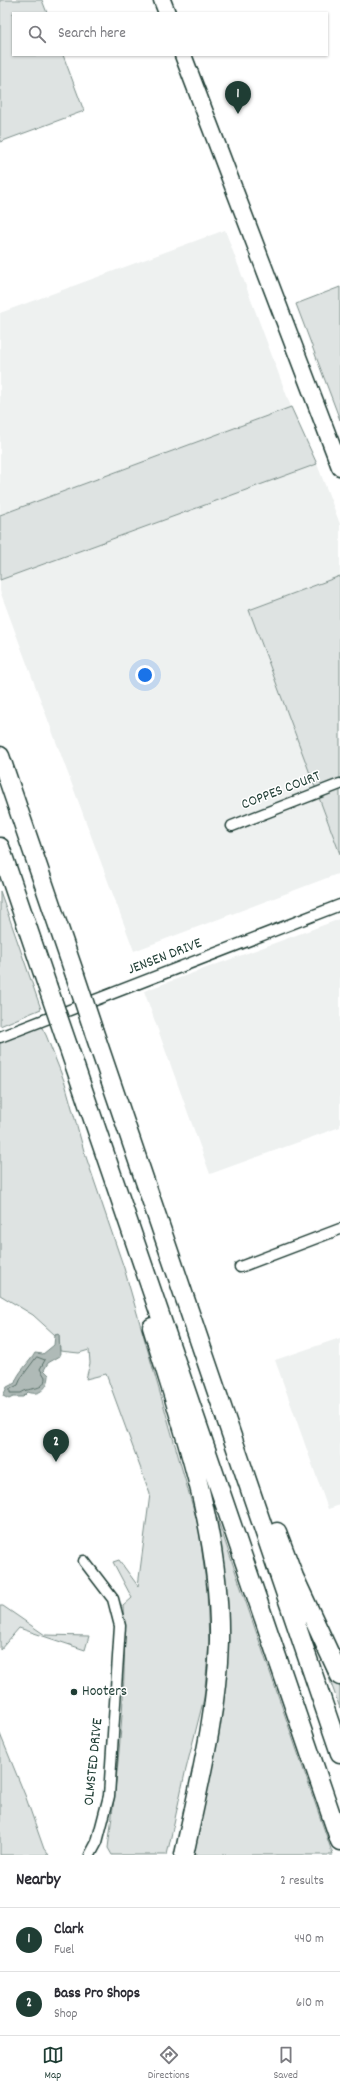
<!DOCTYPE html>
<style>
body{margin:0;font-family:Dekko,sans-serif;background:#f2f2f3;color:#2b2b33}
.you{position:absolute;left:145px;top:675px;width:14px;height:14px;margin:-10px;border:3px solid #fff;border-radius:50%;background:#1a73e8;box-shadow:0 0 0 6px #1a73e833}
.badge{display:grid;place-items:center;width:26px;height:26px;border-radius:50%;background:#1f3d34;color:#fff;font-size:13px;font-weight:700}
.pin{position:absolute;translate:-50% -33px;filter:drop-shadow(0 1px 2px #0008)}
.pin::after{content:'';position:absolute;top:21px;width:14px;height:12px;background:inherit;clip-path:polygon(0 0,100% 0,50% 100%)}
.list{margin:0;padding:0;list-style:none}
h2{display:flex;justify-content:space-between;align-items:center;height:52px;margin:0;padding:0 16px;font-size:17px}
h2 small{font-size:13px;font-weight:400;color:#7c7c81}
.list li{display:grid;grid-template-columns:26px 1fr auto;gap:12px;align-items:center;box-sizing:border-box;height:64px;padding:0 16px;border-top:1px solid #e1e1e2}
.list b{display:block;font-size:15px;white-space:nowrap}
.list p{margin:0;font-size:13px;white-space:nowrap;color:#7c7c81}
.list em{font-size:13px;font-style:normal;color:#7c7c81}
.icon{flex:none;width:22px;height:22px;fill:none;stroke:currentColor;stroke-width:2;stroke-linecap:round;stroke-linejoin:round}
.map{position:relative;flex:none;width:340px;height:1855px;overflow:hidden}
.search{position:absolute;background:#fff;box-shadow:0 1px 3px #0004;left:12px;right:12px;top:12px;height:44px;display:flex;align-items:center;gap:10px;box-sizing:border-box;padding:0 14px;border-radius:0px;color:#7c7c81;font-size:15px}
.sheet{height:180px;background:#fff}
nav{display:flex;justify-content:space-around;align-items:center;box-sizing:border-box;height:56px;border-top:1px solid #e1e1e2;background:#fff;font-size:11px;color:#7c7c81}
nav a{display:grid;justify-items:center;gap:2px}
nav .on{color:#1f3d34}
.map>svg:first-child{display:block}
</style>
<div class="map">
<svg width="340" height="1855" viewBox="0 0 340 1855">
<rect width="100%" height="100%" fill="#fff"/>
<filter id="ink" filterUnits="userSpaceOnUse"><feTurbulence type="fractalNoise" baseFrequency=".025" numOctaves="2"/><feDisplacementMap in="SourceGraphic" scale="8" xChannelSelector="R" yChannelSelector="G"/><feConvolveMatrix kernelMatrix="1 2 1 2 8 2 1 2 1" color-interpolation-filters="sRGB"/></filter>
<g filter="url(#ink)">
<path fill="#eef1f0" d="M 225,230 L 291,407 L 0,515 L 0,313 Z
M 317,464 L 340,524 L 340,576 L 249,610 L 340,854 L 340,873 L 134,951 L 0,591 L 0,580 Z
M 340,919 L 340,1127 L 210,1174 L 144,991 Z
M 340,1338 L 340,1505 L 328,1509 L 275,1360 Z"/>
<path fill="#dee3e2" stroke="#7e908b" d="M 0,0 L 42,0 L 47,13 L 13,13 L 13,55 L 63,55 L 84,111 L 0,142 Z
M 340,287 L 340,420 L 296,304 Z
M 291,407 L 317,464 L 0,580 L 0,515 Z
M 340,576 L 340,854 L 249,610 Z
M 0,891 L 41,1009 L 0,1026 Z
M 41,1026 L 46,1035 L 65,1083 L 84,1151 L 124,1268 L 199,1528 L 207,1591 L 209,1643 L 204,1698 L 185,1773 L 167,1855 L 112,1855 L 108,1848 C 118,1767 128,1687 123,1606 L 132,1598 L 113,1562 L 119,1560 L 138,1586 L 150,1494 L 106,1374 L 86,1379 L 90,1363 L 89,1350 L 79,1353 L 60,1351 L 59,1334 L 55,1335 L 33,1315 L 0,1295 L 0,1042 Z
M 214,1516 L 217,1518 L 333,1855 L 191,1855 L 212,1751 Z
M 0,1606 L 3,1606 L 45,1635 L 89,1636 L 85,1650 L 19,1628 L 0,1650 Z
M 311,1628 L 340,1686 L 340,1708 Z
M 0,1734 L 25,1795 L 44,1849 L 49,1855 L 0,1855 Z"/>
<path fill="#afbab7" stroke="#758883" d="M 59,1334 L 60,1356 L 48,1363 L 44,1370 L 49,1375 C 49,1386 40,1397 28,1392 L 23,1397 L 13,1397 L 9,1399 L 3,1396 L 7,1387 L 15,1383 C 17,1373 30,1362 35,1353 L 43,1354 L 54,1345 L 55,1335 Z"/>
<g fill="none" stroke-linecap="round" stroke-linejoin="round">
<path stroke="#596f68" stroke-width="1" d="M 37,1357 L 45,1360 L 40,1369 L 45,1377 C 45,1392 30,1386 21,1393 L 10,1393 L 10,1389 L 18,1385 L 21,1378 Z"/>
<defs>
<path id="street" d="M 232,826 L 340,784
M 0,1037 L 340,905
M 240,1267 L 340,1229
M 84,1561 L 113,1599 L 120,1626 L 109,1796 L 97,1842 L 90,1855"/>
<path id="primary" d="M 162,0 L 167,13
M 183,55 L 340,467"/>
<path id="highway" d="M 0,756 L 75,975
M 0,847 L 47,985
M 94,1032 L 340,1753
M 68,1046 L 340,1841
M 152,1327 C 183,1429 221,1532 219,1641 C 217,1714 199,1784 184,1855
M 277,1532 L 294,1577 L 340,1676"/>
</defs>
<use href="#street" stroke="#1f3d34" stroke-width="13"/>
<use href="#primary" stroke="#1f3d34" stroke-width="19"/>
<use href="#highway" stroke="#1f3d34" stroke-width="21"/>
<use href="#street" stroke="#fff" stroke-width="10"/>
<use href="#primary" stroke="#fff" stroke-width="16"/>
<use href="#highway" stroke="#fff" stroke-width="18"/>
<defs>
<path id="highway-bridge" d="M 75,975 L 94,1032
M 47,985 L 68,1046"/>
</defs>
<use href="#highway-bridge" stroke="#1f3d34" stroke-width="21" stroke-linecap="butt"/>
<use href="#highway-bridge" stroke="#fff" stroke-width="18"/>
</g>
</g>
<circle fill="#1f3d34" stroke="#fff" stroke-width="1.5" cx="74" cy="1692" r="4"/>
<g text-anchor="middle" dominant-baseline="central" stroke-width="3" stroke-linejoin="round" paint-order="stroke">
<g font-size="15" fill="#1f3d34" stroke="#fff">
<text transform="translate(281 791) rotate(-21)">COPPES COURT</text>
<text transform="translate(165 957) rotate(-21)">JENSEN DRIVE</text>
<text transform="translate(94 1762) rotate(-84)">OLMSTED DRIVE</text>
</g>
<g font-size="15" fill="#1f3d34" stroke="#fff" text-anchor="start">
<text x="82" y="1692">Hooters</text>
</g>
</g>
</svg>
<div class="you"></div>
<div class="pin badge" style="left:238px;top:114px">1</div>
<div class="pin badge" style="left:56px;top:1462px">2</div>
<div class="search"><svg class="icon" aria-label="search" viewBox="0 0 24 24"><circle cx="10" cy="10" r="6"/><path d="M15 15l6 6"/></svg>Search here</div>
</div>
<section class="sheet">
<h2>Nearby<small>2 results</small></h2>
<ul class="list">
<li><span class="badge">1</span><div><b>Clark</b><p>Fuel</p></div><em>440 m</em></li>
<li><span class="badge">2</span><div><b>Bass Pro Shops</b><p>Shop</p></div><em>610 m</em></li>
</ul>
</section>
<nav>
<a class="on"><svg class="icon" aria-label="map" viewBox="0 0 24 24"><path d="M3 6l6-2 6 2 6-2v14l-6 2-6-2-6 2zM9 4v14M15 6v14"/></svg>Map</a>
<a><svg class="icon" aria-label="directions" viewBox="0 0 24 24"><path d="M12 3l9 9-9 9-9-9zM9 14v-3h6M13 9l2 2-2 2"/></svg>Directions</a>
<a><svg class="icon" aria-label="saved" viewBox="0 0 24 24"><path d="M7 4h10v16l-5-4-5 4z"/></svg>Saved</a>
</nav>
